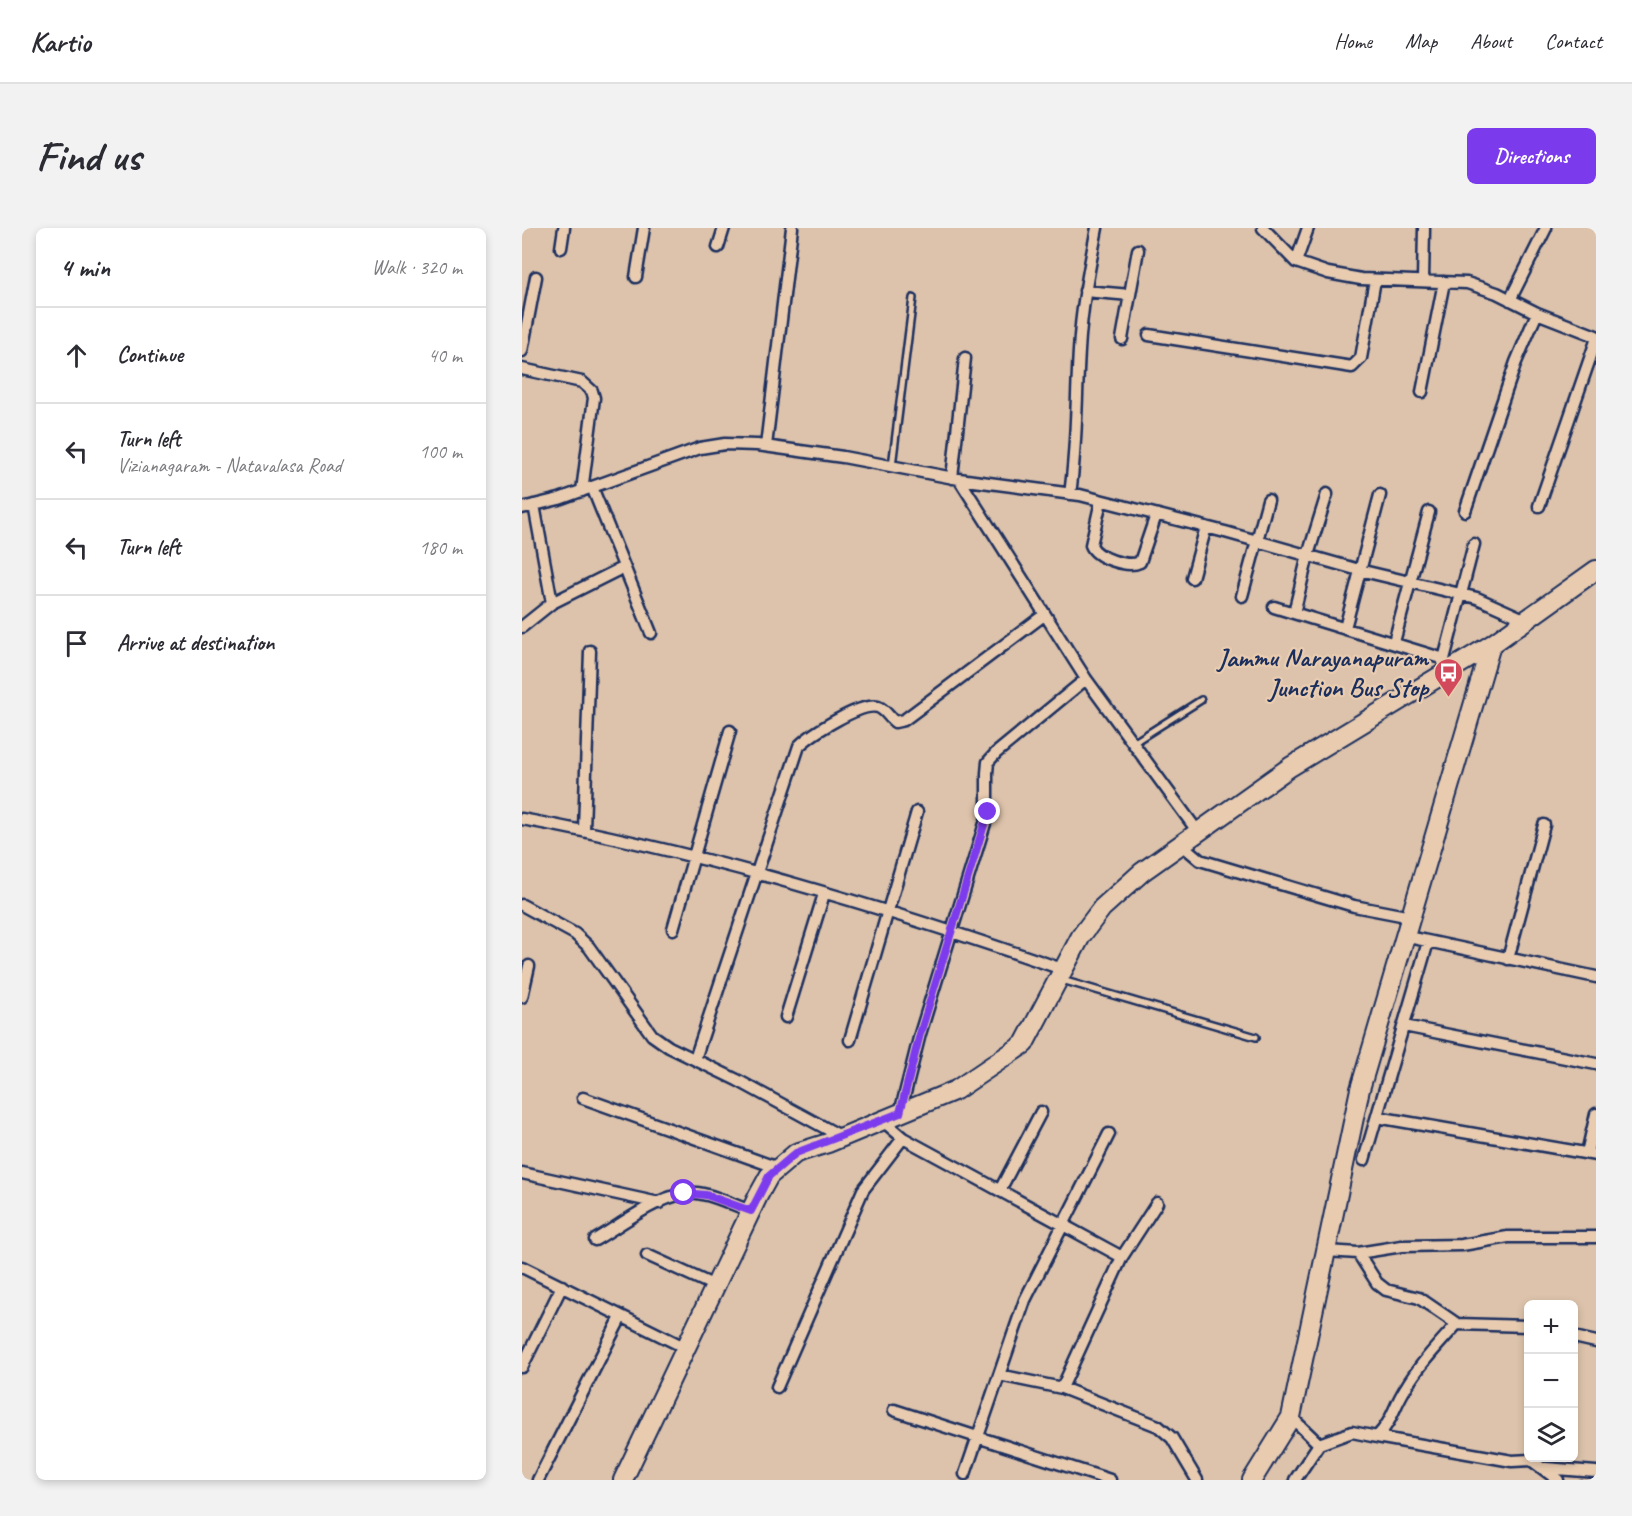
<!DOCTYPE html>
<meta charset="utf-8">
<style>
body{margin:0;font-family:Caveat,sans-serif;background:#f2f2f3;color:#2b2b33}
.controls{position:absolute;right:18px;bottom:18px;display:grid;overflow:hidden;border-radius:9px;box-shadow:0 3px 9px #0003}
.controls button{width:54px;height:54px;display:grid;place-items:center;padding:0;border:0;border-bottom:2px solid #e1e1e2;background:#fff;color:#2b2b33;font:30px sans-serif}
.stop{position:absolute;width:18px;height:18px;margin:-14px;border:4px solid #7c3aed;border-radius:50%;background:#fff}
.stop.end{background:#7c3aed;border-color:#fff;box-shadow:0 2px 6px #0008}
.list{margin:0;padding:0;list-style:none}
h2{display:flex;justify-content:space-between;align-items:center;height:78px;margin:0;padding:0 24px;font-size:26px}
h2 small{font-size:20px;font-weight:400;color:#7c7c81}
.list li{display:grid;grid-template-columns:39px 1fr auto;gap:18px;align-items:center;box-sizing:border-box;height:96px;padding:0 24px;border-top:2px solid #e1e1e2}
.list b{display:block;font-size:22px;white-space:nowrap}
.list p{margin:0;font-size:20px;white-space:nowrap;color:#7c7c81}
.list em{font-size:20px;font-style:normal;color:#7c7c81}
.icon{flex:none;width:33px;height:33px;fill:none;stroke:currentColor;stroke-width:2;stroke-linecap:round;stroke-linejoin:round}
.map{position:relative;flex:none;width:1074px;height:1252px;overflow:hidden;border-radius:9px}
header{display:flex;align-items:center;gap:36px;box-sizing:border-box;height:84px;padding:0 30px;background:#fff;border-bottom:2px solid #e1e1e2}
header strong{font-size:28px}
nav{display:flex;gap:33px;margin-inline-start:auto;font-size:21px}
.intro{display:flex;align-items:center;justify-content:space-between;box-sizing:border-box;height:144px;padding:0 36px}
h1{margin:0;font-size:42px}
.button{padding:15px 27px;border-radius:9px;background:#7c3aed;color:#fff;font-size:21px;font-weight:700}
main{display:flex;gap:36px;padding:0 36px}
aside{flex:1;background:#fff;border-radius:9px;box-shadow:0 3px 9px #0003}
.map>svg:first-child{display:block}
</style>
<header>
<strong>Kartio</strong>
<nav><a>Home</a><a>Map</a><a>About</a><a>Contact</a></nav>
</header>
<div class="intro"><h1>Find us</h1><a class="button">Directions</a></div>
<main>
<aside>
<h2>4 min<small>Walk · 320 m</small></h2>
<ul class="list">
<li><svg class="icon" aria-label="ahead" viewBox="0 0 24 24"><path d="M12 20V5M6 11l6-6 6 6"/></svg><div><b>Continue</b></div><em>40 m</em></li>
<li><svg class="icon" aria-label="left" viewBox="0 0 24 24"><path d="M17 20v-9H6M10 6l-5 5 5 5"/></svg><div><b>Turn left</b><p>Vizianagaram - Natavalasa Road</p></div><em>100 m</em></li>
<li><svg class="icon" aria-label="left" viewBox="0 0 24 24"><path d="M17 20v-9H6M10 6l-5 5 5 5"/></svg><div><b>Turn left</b></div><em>180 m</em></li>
<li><svg class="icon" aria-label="arrive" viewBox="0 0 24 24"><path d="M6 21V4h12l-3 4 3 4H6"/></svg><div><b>Arrive at destination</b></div></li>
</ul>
</aside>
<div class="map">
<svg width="1074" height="1252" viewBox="0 0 1074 1252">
<rect width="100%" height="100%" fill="#ddc3ab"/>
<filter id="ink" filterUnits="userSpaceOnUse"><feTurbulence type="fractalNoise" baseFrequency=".0167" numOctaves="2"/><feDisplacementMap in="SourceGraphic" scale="12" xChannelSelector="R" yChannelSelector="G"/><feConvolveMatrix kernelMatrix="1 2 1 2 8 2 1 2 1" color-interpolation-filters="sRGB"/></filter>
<g filter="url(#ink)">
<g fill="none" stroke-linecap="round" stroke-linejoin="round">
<defs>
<path id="lane" d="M 370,238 L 391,70
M 611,515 L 679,472
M 540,752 L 734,809"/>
<path id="street" d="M 741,0 L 774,34 L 806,45 L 839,51 L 945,55 L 975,65 L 1015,85 L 1074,108
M 196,19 L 202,0
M 39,20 L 42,0
M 774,34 L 786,0
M 114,49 L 122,0
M 901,53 L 902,0
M 563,63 L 608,67
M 988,72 L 1024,0
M 627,107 L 830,139 L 839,130 L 853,52
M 600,111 L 616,22
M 0,123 L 14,49
M 0,141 L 60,154 L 70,163 L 72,170 L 60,263
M 900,164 L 922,54
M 244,218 L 270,0
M 430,250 L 443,130
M 437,251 L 564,451 L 676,604
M 70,259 L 129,405
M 548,266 C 555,218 554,171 557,123 C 559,82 567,41 575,0
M 579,273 L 569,317 C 574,330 606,340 618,334 L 634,287
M 12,277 L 30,375
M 1017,278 L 1074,113
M 0,280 L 37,271 L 178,220 L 203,216 L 235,217 L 321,229 L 437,251 L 558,267 L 703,304 L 837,342 L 955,370 L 1002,391
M 943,283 L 994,134 L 1015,85
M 670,350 L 684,299
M 720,368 L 746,272
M 752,379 L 922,431
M 772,385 L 786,327 L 805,266
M 0,399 L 30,375 L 102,339
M 823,400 L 858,267
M 872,414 L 907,284
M 921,435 L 952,316
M 0,591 C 183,625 364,680 540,741
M 62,602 L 68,423
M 659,616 L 678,632 L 832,678 L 889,689
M 0,677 L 53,706 L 67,719 L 130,807 L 147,819 L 215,852 L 320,909
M 151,701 L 208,503
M 882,708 L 1074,749
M 986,731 L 1022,597
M 0,769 L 7,738
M 264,789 L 302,666
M 882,798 L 1074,836
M 328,812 L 395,584
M 173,831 L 277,518 C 289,506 339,474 356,479 C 364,482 367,490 373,494 L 382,492 L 522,387
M 61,870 L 256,940
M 378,885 L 398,806 L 465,589 L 465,545 L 466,534 L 474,525 L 564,451
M 855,889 L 1074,927
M 360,892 L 381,910 L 600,1029
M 1065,925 L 1074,886
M 842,932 L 906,714
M 0,945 L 137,975
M 478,962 L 519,884
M 73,1012 C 99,997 145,961 175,965 C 193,967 211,977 229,983
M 804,1023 L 836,1025 L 880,1018 L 940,1017 L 986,1009 L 1074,1009
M 125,1027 L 193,1058
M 0,1039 L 164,1120
M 935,1096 L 1006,1098
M 1052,1109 L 1074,1114
M 0,1139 L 40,1058
M 477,1147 L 540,1160 L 636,1198 L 650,1210 L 675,1252
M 255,1159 L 341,962 L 381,910
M 540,1160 L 600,1029 L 635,975
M 372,1182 L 588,1252
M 769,1189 L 797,1216 L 773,1252
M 855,1209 L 990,1233 L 1009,1232 L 1036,1252
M 797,1216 L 830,1204 L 855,1209 C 871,1192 871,1180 883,1161 C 897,1137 916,1117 935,1096 L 897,1070 L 864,1062 L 855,1055 L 836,1025
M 1023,1240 L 1074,1244
M 443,1246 L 503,1072 L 587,906
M 16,1252 L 99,1089"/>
<path id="primary" d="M 101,1252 L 236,968 L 247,948 L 274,925 L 306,915 L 434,862 L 502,816 L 559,708 L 580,680 L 620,644 L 768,539 L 969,417 L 1074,342
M 730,1252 L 769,1189 L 838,861 L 969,417"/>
</defs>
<use href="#lane" stroke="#1b2f5e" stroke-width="10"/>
<use href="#street" stroke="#1b2f5e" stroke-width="15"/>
<use href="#primary" stroke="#1b2f5e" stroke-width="22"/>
<use href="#lane" stroke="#e9ccb0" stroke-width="5"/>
<use href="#street" stroke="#e9ccb0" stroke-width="10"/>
<use href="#primary" stroke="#e9ccb0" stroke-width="18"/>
</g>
</g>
<g fill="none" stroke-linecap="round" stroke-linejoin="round" filter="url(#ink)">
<path stroke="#7c3aed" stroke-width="8" d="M 162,965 L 184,967 L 229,983 L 247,948 L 274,925 L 378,885 L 398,806 L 466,584"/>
</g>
<defs>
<symbol id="bus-pin" viewBox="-11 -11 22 30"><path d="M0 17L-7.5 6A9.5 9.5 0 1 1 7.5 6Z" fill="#d1495b" stroke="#e9ccb0"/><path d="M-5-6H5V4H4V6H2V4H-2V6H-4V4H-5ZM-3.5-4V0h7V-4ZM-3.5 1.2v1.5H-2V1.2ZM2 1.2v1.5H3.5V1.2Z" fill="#fff"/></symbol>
</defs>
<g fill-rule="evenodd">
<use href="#bus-pin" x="910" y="428" width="33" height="45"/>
</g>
<g text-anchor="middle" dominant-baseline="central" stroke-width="4.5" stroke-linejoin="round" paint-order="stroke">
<g font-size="26" font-weight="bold" fill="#1b2f5e" stroke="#e9ccb0" text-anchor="end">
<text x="906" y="429">Jammu Narayanapuram<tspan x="906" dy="30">Junction Bus Stop</tspan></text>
</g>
</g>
</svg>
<div class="controls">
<button>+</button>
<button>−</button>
<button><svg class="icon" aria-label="layers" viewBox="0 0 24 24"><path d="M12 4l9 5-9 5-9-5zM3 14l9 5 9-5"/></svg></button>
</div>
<div class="stop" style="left:162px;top:965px"></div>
<div class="stop end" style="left:466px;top:584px"></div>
</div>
</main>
